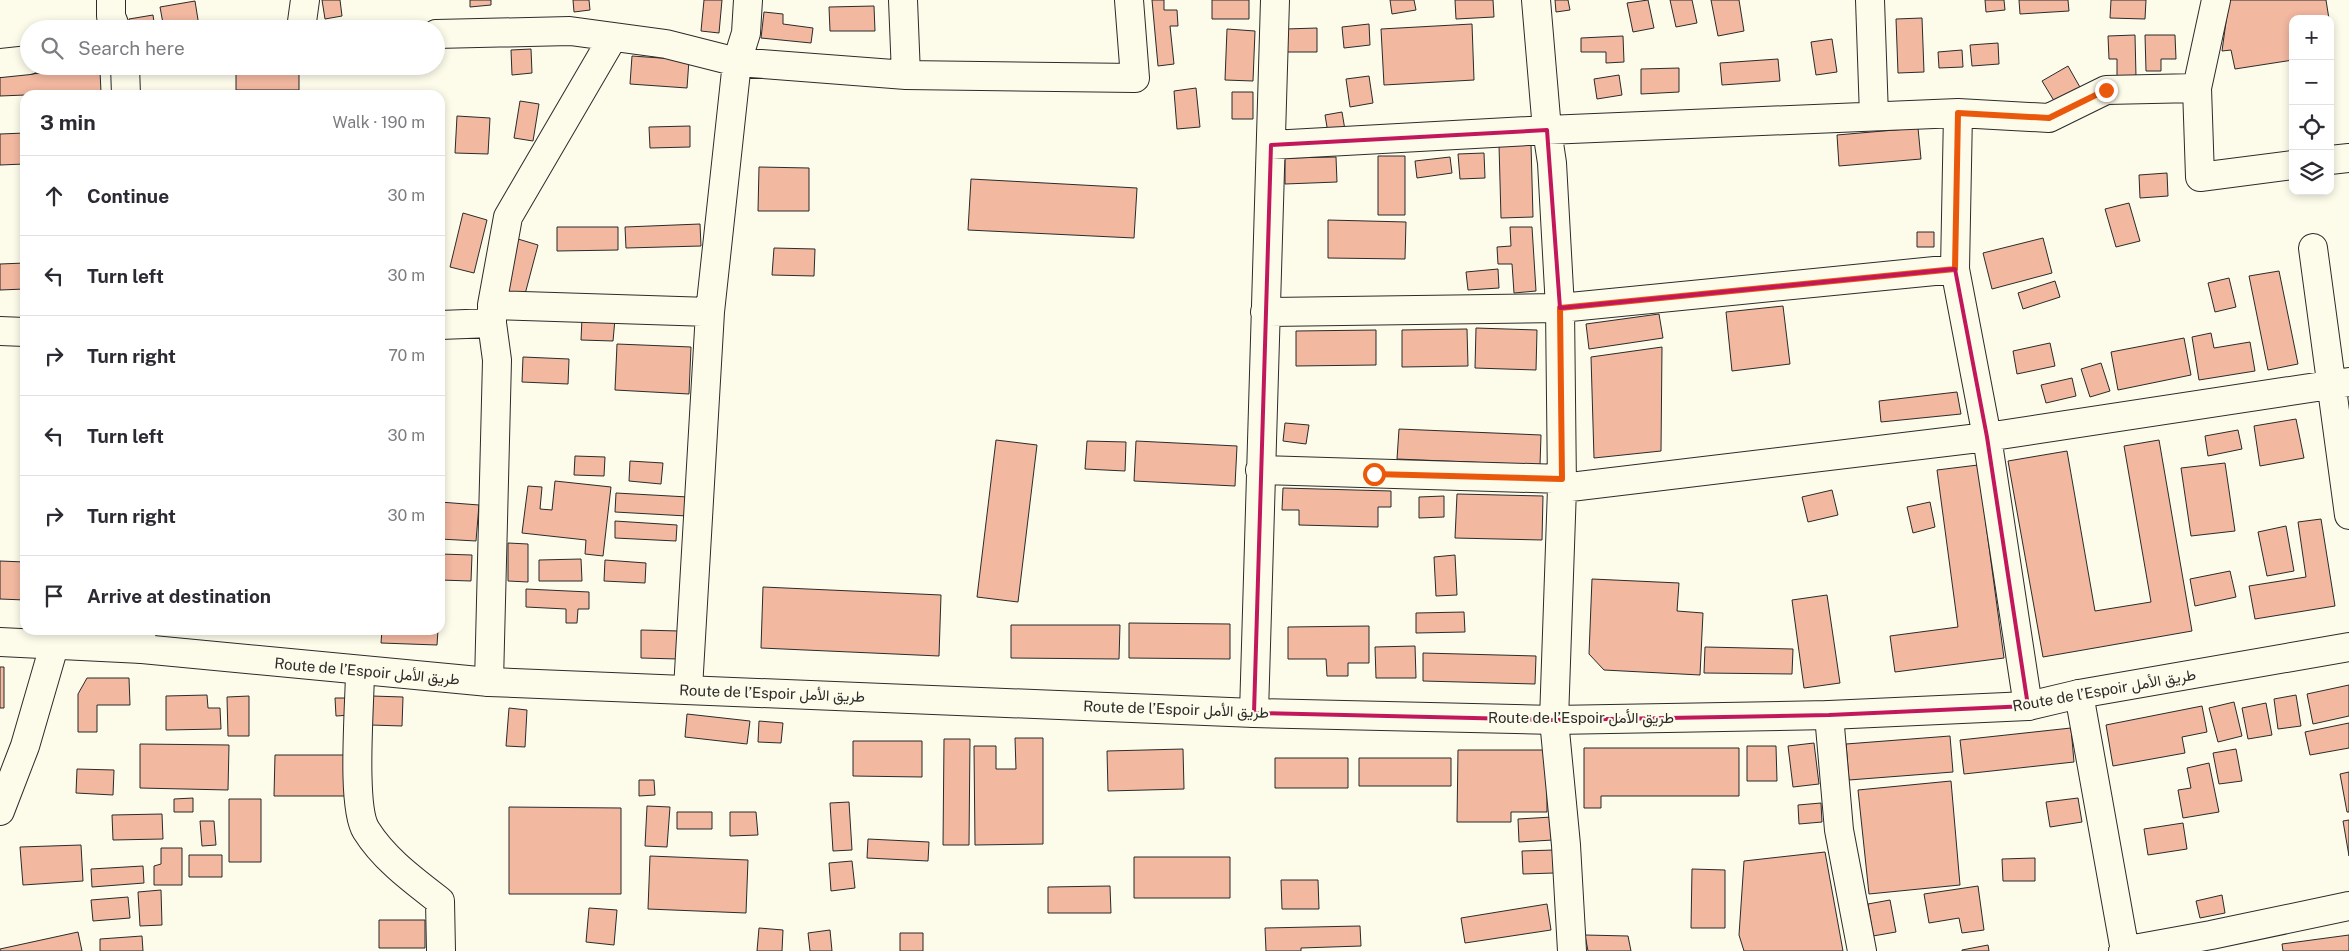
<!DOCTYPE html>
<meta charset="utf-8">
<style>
body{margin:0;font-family:"Public Sans",Vazirmatn,sans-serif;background:#f7f7f7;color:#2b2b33}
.controls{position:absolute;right:15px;top:15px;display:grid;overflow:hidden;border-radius:10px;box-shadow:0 2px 8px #0003}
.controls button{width:45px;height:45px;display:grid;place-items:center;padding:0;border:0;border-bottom:1px solid #e1e1e2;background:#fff;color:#2b2b33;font:25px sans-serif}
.stop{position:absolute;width:15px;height:15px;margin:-11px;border:4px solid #ea580c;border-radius:50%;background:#fff}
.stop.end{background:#ea580c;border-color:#fff;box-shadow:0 1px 5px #0008}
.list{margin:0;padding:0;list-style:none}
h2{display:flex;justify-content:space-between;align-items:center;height:65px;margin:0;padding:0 20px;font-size:21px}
h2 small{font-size:16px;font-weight:400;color:#7c7c81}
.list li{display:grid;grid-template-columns:32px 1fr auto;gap:15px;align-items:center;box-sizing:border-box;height:80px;padding:0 20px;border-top:1px solid #e1e1e2}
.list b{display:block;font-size:19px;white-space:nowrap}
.list em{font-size:16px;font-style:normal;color:#7c7c81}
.icon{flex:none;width:28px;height:28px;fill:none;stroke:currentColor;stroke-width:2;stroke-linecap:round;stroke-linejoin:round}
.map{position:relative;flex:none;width:2349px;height:951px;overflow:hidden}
.search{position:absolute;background:#fff;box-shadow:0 2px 8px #0003;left:20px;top:20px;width:425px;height:55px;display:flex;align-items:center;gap:12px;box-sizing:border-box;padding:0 18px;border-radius:28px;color:#7c7c81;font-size:19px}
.panel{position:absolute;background:#fff;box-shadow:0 2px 8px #0003;left:20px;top:90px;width:425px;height:545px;border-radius:15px}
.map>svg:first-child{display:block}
</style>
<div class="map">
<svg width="2349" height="951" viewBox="0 0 2349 951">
<rect width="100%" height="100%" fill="#fdfbea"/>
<path fill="#f2b8a0" stroke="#2b2b2b" d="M 322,0 L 340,0 L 342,16 L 325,19 Z
M 470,0 L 491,0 L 491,5 L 470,7 Z
M 573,0 L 589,0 L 590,10 L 574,12 Z
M 704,0 L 722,0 L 719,33 L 701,31 Z
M 1152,0 L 1164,0 L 1164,10 L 1177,10 L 1178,26 L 1170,26 L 1174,64 L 1158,66 Z
M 1212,0 L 1249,0 L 1249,19 L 1212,19 Z
M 1390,0 L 1414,0 L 1416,10 L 1392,14 Z
M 1455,0 L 1493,0 L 1494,17 L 1456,19 Z
M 1555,0 L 1568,0 L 1570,10 L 1556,12 Z
M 1648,0 L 1654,28 L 1633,32 L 1627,3 Z
M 1670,0 L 1692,0 L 1697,23 L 1676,27 Z
M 1711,0 L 1739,0 L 1744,31 L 1718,36 Z
M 1985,0 L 2004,0 L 2005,10 L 1986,12 Z
M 2019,0 L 2068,0 L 2069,11 L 2020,14 Z
M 2111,0 L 2146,0 L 2145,19 L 2110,18 Z
M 2229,0 L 2326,0 L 2329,19 L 2293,19 L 2293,60 L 2235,69 L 2231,50 L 2222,51 Z
M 195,1 L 199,26 L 164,29 L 160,7 Z
M 874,6 L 875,31 L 830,31 L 829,7 Z
M 764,12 L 783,14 L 783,24 L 813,28 L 811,43 L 761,38 Z
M 153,15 L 155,29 L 131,29 L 129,19 Z
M 1922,18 L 1924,72 L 1898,73 L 1896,19 Z
M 1369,24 L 1370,45 L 1344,48 L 1342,27 Z
M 1472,24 L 1474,80 L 1384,85 L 1381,29 Z
M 1317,28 L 1317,52 L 1287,52 L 1286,29 Z
M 1227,29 L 1255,31 L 1253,81 L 1225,80 Z
M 2135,35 L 2136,77 L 2117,77 L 2117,59 L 2109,59 L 2108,36 Z
M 2145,35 L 2175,35 L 2176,59 L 2161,59 L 2161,71 L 2146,71 Z
M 1623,36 L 1624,62 L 1606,63 L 1606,52 L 1581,52 L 1581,38 Z
M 1832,39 L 1837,72 L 1816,75 L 1811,42 Z
M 1998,43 L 1999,64 L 1972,66 L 1970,45 Z
M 531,49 L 532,73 L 512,75 L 511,50 Z
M 1962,50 L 1963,67 L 1939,68 L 1938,52 Z
M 632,56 L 689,60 L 687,88 L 630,84 Z
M 1778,59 L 1780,81 L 1722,85 L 1720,63 Z
M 236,66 L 299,66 L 299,90 L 236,90 Z
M 2068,66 L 2081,89 L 2056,104 L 2042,81 Z
M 1679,68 L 1679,92 L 1641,94 L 1641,69 Z
M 100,71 L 101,92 L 0,96 L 0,75 Z
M 1619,75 L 1622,95 L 1597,99 L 1594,79 Z
M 1369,76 L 1373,103 L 1350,107 L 1346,79 Z
M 1196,88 L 1200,127 L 1177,129 L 1174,91 Z
M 1232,92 L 1253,92 L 1253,119 L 1232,119 Z
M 520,101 L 539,104 L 533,141 L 514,138 Z
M 1342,112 L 1345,130 L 1328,133 L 1325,115 Z
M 457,116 L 490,118 L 488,154 L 455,153 Z
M 690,126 L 690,147 L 650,148 L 649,127 Z
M 1918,128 L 1921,159 L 1839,166 L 1837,135 Z
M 25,133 L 25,164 L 0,165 L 0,134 Z
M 1531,144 L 1533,217 L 1501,218 L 1499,145 Z
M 1484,153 L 1485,178 L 1460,179 L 1458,154 Z
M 1378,156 L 1405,156 L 1405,215 L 1378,215 Z
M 1336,157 L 1337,182 L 1285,184 L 1285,158 Z
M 1450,157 L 1452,173 L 1417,178 L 1415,161 Z
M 759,167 L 809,168 L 809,211 L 758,211 Z
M 2167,173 L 2168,196 L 2140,198 L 2139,175 Z
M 971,179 L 1137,188 L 1134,238 L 968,230 Z
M 2129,203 L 2140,241 L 2116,247 L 2105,209 Z
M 463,213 L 487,220 L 474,273 L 450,267 Z
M 1328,220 L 1406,222 L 1405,259 L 1328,258 Z
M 700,224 L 701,246 L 626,248 L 625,227 Z
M 557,227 L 618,227 L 618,250 L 557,251 Z
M 1510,227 L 1532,227 L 1536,291 L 1514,293 L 1512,264 L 1498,264 L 1497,247 L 1511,246 Z
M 1917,232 L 1934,232 L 1934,247 L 1917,247 Z
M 2043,238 L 2052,273 L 1992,289 L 1983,253 Z
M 518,239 L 538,245 L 524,298 L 504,293 Z
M 774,248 L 815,249 L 814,276 L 772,275 Z
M 25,263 L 25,289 L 0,290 L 0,264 Z
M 1498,269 L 1499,288 L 1468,290 L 1466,272 Z
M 2279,271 L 2298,364 L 2268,370 L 2249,276 Z
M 2229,278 L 2236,307 L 2215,312 L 2208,283 Z
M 2055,281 L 2060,297 L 2023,309 L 2018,293 Z
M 1783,306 L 1790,364 L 1732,371 L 1726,312 Z
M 1659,314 L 1663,338 L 1589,349 L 1586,324 Z
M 582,318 L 615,319 L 613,341 L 581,340 Z
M 1476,328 L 1537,330 L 1536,370 L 1475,368 Z
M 1467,329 L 1468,366 L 1402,367 L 1402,330 Z
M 1376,330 L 1376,365 L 1296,366 L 1296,331 Z
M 2211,333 L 2214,348 L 2250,342 L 2255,371 L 2199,380 L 2192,337 Z
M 2184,338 L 2191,375 L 2118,390 L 2111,352 Z
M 2050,343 L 2055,366 L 2017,374 L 2013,351 Z
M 617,344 L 691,347 L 689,394 L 615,390 Z
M 1662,347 L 1661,451 L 1594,458 L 1591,357 Z
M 523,357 L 569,359 L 568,384 L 522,382 Z
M 2101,363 L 2110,391 L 2090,397 L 2081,369 Z
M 2072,378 L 2076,396 L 2046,403 L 2041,385 Z
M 1957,392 L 1961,414 L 1881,422 L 1879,401 Z
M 2296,419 L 2304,458 L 2260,466 L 2254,426 Z
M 1285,423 L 1309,425 L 1306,444 L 1283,441 Z
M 1399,429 L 1541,435 L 1540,465 L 1397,459 Z
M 2238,430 L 2242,449 L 2208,456 L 2205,436 Z
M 996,440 L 1037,445 L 1018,602 L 977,597 Z
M 2159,440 L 2192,631 L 2043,657 L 2008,461 L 2067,451 L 2095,611 L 2151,602 L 2124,446 Z
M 1087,441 L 1126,442 L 1125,471 L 1085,469 Z
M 1136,441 L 1237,446 L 1235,486 L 1134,481 Z
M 575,456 L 605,457 L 604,476 L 574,475 Z
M 630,461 L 663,463 L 661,484 L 629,481 Z
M 2225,463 L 2235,531 L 2191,536 L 2181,468 Z
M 1978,465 L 2004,658 L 1895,672 L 1890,636 L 1958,627 L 1937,470 Z
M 555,481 L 611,487 L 603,556 L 585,554 L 586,540 L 522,533 L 528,486 L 542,487 L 540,509 L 552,510 Z
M 1283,488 L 1391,491 L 1391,507 L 1378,507 L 1378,527 L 1299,525 L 1299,510 L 1282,510 Z
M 1832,490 L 1838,515 L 1808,522 L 1802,497 Z
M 616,493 L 688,497 L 687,516 L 615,512 Z
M 1457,494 L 1543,496 L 1542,540 L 1455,538 Z
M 1444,496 L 1444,517 L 1419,518 L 1419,497 Z
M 440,502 L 479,505 L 476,541 L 440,539 Z
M 1930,502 L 1935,527 L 1913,533 L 1907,507 Z
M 2321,519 L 2335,606 L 2255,619 L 2249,586 L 2306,577 L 2298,522 Z
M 615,521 L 677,525 L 676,541 L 615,538 Z
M 2286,526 L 2294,571 L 2267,576 L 2258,532 Z
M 508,543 L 528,544 L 528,582 L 508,581 Z
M 440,554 L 472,555 L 471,581 L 440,580 L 440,585 Z
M 1455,555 L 1457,595 L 1436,596 L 1434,557 Z
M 581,559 L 582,581 L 539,581 L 539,560 Z
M 605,560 L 646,563 L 645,583 L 604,581 Z
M 0,561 L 25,562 L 25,600 L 0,599 Z
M 2230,571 L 2236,597 L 2195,606 L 2190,579 Z
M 1592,579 L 1679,583 L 1677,611 L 1703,613 L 1700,675 L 1604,670 L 1589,654 Z
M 763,587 L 941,595 L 939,656 L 761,648 Z
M 526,589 L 589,592 L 589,609 L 578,609 L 577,623 L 566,623 L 566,609 L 526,607 Z
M 1827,595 L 1840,683 L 1804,688 L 1792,600 Z
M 1464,612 L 1465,632 L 1416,633 L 1416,613 Z
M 1129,623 L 1230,624 L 1230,659 L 1129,658 Z
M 1011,625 L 1120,625 L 1119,659 L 1011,658 Z
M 1369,626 L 1369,663 L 1348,663 L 1348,676 L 1327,676 L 1326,659 L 1288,659 L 1288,627 Z
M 382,630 L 438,630 L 437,645 L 381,643 Z
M 641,630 L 679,631 L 678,659 L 641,658 Z
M 1415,646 L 1416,678 L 1376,678 L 1375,647 Z
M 1705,647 L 1793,649 L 1792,674 L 1704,673 Z
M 1423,653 L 1536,656 L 1535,684 L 1423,681 Z
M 0,667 L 4,667 L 4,708 L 0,708 Z
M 87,678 L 129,678 L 130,705 L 97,705 L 97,732 L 78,732 L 78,694 Z
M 2349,685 L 2349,716 L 2313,724 L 2307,694 Z
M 207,695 L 208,708 L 220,708 L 221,729 L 166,730 L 166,696 Z
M 2296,695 L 2301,726 L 2278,729 L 2274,699 Z
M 249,696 L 249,736 L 228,736 L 227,697 Z
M 372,696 L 403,697 L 402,726 L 371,725 Z
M 335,698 L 350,698 L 351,715 L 336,716 Z
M 2234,702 L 2242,736 L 2218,742 L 2209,708 Z
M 2266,703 L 2272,735 L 2248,739 L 2242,708 Z
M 2202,706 L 2207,732 L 2182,737 L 2185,753 L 2113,766 L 2106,725 Z
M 509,708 L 527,710 L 525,747 L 506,746 Z
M 687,714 L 750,721 L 747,744 L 685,737 Z
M 759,721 L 783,723 L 781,743 L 758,742 Z
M 2349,723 L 2349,748 L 2310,755 L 2305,732 Z
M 2071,728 L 2074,762 L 1964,774 L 1960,740 Z
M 1950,736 L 1953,772 L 1849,780 L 1846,744 Z
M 1015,738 L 1043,738 L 1043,844 L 975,845 L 974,746 L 996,746 L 996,769 L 1016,769 Z
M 944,739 L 970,739 L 969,845 L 943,845 Z
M 853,741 L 922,741 L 922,777 L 853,776 Z
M 1814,743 L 1819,784 L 1793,787 L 1788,746 Z
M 140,744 L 229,745 L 228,790 L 140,788 Z
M 1747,746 L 1776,746 L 1777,781 L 1747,781 Z
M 1584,748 L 1739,748 L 1739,796 L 1601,796 L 1601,808 L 1584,808 Z
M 1183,749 L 1184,789 L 1108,791 L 1107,751 Z
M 2236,749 L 2242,781 L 2219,784 L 2213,753 Z
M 1458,750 L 1547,750 L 1547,812 L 1511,812 L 1511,822 L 1457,822 Z
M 275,755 L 345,755 L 345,796 L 274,796 Z
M 1275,758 L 1348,758 L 1348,788 L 1275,788 Z
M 1359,758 L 1451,758 L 1451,786 L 1359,786 Z
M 2209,763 L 2219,812 L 2183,818 L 2178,790 L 2191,788 L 2187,768 Z
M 77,769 L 114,770 L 113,795 L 76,793 Z
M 2349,772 L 2349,812 L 2347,812 L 2340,774 Z
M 639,780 L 654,780 L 655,795 L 639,796 Z
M 1951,781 L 1960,885 L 1869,894 L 1858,790 Z
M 193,798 L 193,812 L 174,812 L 174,799 Z
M 2078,798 L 2082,822 L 2050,827 L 2046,802 Z
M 229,799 L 261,799 L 261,862 L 229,862 Z
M 849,802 L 852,850 L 833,851 L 830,803 Z
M 1821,803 L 1822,822 L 1799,824 L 1798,805 Z
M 647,806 L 670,807 L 667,847 L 645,846 Z
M 509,807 L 621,808 L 621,894 L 509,894 Z
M 677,812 L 712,812 L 712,829 L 677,829 Z
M 730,812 L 756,812 L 758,835 L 730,836 Z
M 162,814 L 163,839 L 113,840 L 112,815 Z
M 1552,817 L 1553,840 L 1519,842 L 1518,819 Z
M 2349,820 L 2349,856 L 2343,821 Z
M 200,821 L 214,821 L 216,845 L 202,846 Z
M 2183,823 L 2187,849 L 2148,855 L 2144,829 Z
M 868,839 L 929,842 L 928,861 L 867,858 Z
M 81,845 L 83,881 L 23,885 L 20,847 Z
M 161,848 L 182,848 L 182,885 L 154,885 L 154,866 L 161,864 Z
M 1554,850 L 1554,873 L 1523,874 L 1522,851 Z
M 1825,852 L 1843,951 L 1744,951 L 1739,935 L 1744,861 Z
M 189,855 L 222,855 L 222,877 L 189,877 Z
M 650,856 L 748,860 L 746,913 L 648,909 Z
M 1134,857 L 1230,857 L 1230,898 L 1134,898 Z
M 2035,858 L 2035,881 L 2003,881 L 2002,859 Z
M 852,861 L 855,888 L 831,891 L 829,863 Z
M 143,866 L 144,883 L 92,887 L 91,869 Z
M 1692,869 L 1725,870 L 1725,928 L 1691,928 Z
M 1281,880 L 1318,880 L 1319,909 L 1282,909 Z
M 1110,886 L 1111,913 L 1048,913 L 1048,887 Z
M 1978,886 L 1984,930 L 1962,933 L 1959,918 L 1929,923 L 1924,894 Z
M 161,890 L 162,925 L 140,926 L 138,892 Z
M 2222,895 L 2225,913 L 2200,918 L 2196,901 Z
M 128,897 L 130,918 L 93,921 L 91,900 Z
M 1890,900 L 1896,932 L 1873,936 L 1868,904 Z
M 1547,904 L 1551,930 L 1465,943 L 1461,918 Z
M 589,908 L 617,910 L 614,945 L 586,942 Z
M 379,920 L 425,920 L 425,948 L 379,948 Z
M 1360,926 L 1361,946 L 1301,948 L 1301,951 L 1266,951 L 1265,928 Z
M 759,928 L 783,930 L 782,951 L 757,951 Z
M 830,930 L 832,951 L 810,951 L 808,933 Z
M 78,932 L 82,951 L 0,951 L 0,949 Z
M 900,933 L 923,933 L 923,951 L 900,951 Z
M 1585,935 L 1628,936 L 1631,951 L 1588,951 Z
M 2349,935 L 2349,951 L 2283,951 L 2282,944 Z
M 142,936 L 143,951 L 100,951 L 100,939 Z
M 1988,945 L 1989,951 L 1962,951 L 1962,950 Z"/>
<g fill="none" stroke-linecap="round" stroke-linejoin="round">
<defs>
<path id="street" d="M 111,0 L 111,16 L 116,29
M 903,0 L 906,75
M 1536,0 L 1547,130 L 1552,163 L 1560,308 L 1562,488 L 1554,720 L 1566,845 L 1572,951
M 1870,0 L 1874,116
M 2216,0 L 2197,88 L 2200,177 L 2293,165
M 301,29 L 305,0
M 436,34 L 570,31 L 666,44 L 737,62 L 906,75 L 1135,78 L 1129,0
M 0,63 L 29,60
M 125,66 L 126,95
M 1271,145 L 1547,130 L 1958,113 L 2049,118 L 2106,90 L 2197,88
M 2330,160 L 2349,158
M 2313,248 L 2349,515
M 1955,269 L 1958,113
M 492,305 L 710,312
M 1265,312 L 1560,308 L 1955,269 L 1987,437 L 2028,706
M 492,323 L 492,305 L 508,217 L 613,37
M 440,325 L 492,323 L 497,360 L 489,682
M 0,331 L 25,332
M 1260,470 L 1562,479
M 1562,488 L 1987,437 L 2349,382
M 141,630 L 142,649
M 360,670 C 360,703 351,806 366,830 C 384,859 413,880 440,901 L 441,951
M 688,689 L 710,312 L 737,62 L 746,33 L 748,0
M 2079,694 L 2125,951
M 1254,713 L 1275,0
M 1829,715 L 1839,830 L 1862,951
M 0,811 L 25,746 L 54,646
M 2123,951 L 2211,935 L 2349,906"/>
<path id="highway" d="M 0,642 L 142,649 L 489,682 L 1254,713 L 1554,720 L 1829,715 L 2028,706 L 2079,694 L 2349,647"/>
</defs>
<use href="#street" stroke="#2b2b2b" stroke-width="30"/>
<use href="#highway" stroke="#2b2b2b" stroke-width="30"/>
<use href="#street" stroke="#fdfbea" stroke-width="28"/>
<use href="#highway" stroke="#fdfbea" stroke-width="28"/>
</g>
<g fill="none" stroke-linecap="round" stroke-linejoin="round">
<path stroke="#ea580c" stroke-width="6" d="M 1374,474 L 1562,479 L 1560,308 L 1955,269 L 1958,113 L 2049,118 L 2106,90"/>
</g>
<path fill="none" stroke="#c2185b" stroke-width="4" stroke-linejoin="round" d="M 1547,130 L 1560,308 L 1955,269 L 1987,437 L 2028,706 L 1829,715 L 1554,720 L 1254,713 L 1271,145 Z"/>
<g text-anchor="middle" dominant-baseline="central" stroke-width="4" stroke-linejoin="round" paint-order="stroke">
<g font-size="15" fill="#2b2b2b" stroke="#fdfbea">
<text transform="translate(367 671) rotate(5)">Route de l’Espoir طريق الأمل</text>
<text transform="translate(2104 690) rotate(-10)">Route de l’Espoir طريق الأمل</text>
<text transform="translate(772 693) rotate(2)">Route de l’Espoir طريق الأمل</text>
<text transform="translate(1176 709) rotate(2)">Route de l’Espoir طريق الأمل</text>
<text x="1581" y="717">Route de l’Espoir طريق الأمل</text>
</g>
</g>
</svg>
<div class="controls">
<button>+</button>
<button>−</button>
<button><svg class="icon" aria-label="locate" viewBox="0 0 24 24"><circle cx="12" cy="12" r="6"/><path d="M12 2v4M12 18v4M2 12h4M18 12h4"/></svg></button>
<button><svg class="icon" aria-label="layers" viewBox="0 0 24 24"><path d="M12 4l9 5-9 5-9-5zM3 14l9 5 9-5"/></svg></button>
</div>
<div class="stop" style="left:1374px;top:474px"></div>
<div class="stop end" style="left:2106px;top:90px"></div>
<div class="search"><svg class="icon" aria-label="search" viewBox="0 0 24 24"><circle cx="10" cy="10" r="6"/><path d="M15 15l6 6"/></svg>Search here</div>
<section class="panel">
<h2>3 min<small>Walk · 190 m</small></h2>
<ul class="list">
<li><svg class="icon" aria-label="ahead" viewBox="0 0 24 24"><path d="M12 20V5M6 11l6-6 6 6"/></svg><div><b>Continue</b></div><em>30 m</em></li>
<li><svg class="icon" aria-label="left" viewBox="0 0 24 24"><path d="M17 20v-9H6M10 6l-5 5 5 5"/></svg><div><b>Turn left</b></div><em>30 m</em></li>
<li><svg class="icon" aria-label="right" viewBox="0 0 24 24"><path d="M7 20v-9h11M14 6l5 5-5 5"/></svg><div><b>Turn right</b></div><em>70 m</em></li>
<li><svg class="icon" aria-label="left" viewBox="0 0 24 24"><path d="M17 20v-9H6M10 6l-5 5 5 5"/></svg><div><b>Turn left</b></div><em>30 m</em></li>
<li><svg class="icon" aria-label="right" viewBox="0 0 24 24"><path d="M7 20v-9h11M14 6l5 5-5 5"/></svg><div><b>Turn right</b></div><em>30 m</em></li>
<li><svg class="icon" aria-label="arrive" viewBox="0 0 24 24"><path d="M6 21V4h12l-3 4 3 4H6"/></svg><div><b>Arrive at destination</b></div></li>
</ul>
</section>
</div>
